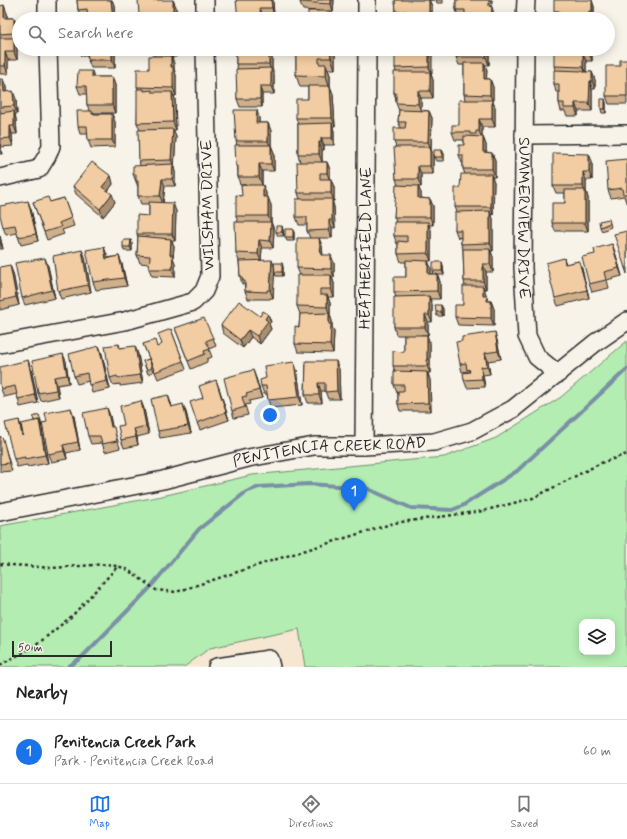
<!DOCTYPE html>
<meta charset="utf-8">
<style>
body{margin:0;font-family:Mynerve,sans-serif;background:#f6f6f6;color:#222}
.controls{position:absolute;right:12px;bottom:12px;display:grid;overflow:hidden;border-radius:8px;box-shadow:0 2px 10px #0003}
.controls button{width:36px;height:36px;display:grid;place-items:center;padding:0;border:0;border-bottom:1px solid #e0e0e0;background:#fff;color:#222;font:20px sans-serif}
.scale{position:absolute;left:12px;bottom:10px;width:100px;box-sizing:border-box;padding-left:4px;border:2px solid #2b2b2b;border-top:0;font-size:11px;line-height:14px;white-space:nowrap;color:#2b2b2b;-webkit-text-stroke:3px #f7f3e8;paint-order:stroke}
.you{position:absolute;left:270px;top:415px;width:14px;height:14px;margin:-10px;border:3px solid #fff;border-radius:50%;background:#1a73e8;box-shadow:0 0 0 6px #1a73e833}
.badge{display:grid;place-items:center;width:26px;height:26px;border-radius:50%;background:#1a73e8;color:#fff;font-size:13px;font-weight:700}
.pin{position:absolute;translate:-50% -33px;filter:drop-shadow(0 1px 2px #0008)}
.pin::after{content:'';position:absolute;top:21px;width:14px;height:12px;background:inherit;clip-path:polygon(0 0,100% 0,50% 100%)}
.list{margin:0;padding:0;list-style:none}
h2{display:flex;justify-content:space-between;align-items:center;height:52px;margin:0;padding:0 16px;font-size:17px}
h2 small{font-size:13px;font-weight:400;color:#767676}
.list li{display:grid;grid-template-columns:26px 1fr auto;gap:12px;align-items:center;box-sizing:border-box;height:64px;padding:0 16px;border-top:1px solid #e0e0e0}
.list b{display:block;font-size:15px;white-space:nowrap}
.list p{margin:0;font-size:13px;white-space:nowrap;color:#767676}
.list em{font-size:13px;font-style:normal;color:#767676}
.icon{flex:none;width:22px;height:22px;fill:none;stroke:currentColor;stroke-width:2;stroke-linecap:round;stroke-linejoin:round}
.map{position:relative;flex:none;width:627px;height:667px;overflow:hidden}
.search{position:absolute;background:#fff;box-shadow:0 2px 10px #0003;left:12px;right:12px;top:12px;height:44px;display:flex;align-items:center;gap:10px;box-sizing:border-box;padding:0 14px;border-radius:22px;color:#767676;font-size:15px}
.sheet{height:116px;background:#fff}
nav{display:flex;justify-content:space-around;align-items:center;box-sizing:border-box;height:56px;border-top:1px solid #e0e0e0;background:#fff;font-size:11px;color:#767676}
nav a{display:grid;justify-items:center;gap:2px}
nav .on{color:#1a73e8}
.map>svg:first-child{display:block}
</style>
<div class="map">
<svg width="627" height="667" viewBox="0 0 627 667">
<rect width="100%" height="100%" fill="#f7f3e8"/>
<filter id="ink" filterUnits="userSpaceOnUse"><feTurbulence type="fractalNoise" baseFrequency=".025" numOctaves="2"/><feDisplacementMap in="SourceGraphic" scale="8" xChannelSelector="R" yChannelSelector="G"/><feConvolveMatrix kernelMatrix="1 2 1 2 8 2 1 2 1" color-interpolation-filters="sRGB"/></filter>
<g filter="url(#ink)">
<path fill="#f6e7d3" d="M 299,629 L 305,667 L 184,667 L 210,648 Z"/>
<path fill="#b3edb1" stroke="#6f8c6e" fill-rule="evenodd" d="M 627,341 L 627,667 L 305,667 L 299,629 L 210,648 L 184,667 L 0,667 L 0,526 L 162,496 L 252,475 L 444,457 L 496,438 L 561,397 ZM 582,622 L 612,622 L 612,652 L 582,652 Z"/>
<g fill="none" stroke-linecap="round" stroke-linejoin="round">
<path stroke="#7a90a6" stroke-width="4" d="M 68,667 L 82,657 L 148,590 L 199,529 L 246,492 L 259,487 L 309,484 L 366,488 L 411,508 L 452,510 L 462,506 L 517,471 L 627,369"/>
<defs>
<g id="minor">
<path d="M 47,0 L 47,19"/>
<path d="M 205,0 L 205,19"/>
<path d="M 367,19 L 367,0"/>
<path d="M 525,19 L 526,0"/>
<path id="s1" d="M 525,49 L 523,268 L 527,336 L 537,357 L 558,374"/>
<path d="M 524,135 L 627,134"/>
<path d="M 0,178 L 39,169 L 47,156 L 51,146 L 48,49"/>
<path d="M 0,344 L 125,321 L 193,302 L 204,291 L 210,276 L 205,49"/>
<path id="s2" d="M 364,446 L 367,49"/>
<path id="s3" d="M 0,512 L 163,480 L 248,458 L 314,446 L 364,446 L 434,442 L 472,431 L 513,409 L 595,343 L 627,321"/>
<path d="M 217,667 L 269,659 L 271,667"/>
</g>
</defs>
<use href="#minor" stroke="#2b2b2b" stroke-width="20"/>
<path stroke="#2b2b2b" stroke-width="2.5" stroke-dasharray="3 3" stroke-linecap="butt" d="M 0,564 L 52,568 L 107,564 L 125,568 L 156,590 L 176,592 L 277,559 L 394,523 L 483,511 L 533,498 L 601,463 L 627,454
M 0,665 L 35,646 L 72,616 L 118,566"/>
<use href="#minor" stroke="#f7f3e8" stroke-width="17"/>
</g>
<path fill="#d0af8b" stroke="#2b2b2b" d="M 77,0 L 112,0 L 114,5 L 115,19 L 88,19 L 88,17 L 81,18 L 78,10 Z
M 173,0 L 176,7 L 176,19 L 138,19 L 140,19 L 139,15 Z
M 236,0 L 273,0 L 274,16 L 263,16 Z
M 300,0 L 334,0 L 333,12 L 331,12 L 333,19 L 308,19 L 319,11 L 303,10 L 300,2 Z
M 395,0 L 434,0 L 429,0 L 432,6 L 432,19 L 398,19 L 396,12 Z
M 436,0 L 443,0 L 443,3 L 437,3 Z
M 456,0 L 492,0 L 491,7 L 494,14 L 494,19 L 465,19 L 465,18 L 459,18 L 456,10 Z
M 0,6 L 7,13 L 7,18 L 14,18 L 17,26 L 17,41 L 15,41 L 17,46 L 17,60 L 8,60 L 8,74 L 0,74 Z
M 594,6 L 594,19 L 557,19 L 554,11 Z
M 78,49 L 115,49 L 115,68 L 91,68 L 88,60 L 87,55 L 81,56 Z
M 152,49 L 176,49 L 176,57 L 172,57 L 174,64 L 174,69 L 176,75 L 176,96 L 174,96 L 175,99 L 176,130 L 173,130 L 176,137 L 174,168 L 175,172 L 175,186 L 165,186 L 163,202 L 176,211 L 175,241 L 172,241 L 174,246 L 173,258 L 175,263 L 175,277 L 152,276 L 149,269 L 149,264 L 140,263 L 137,255 L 138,237 L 137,234 L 149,216 L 149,204 L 141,204 L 138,196 L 138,187 L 133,174 L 140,165 L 139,161 L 140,130 L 137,123 L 138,89 L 137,87 L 149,69 L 154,56 Z
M 236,49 L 270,49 L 272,54 L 272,68 L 274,76 L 274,94 L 262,94 L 262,107 L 240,107 L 237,99 L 238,69 L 236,64 Z
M 296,49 L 335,49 L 335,50 L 332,49 L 335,55 L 335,69 L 328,69 L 330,75 L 330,86 L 333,94 L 335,126 L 332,126 L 334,131 L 334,145 L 324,145 L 324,150 L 322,150 L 322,162 L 327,162 L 330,170 L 330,179 L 334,187 L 334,201 L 332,201 L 334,207 L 335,228 L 332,228 L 332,238 L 319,238 L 322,246 L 323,255 L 334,263 L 334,277 L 332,277 L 334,283 L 334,297 L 328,297 L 330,303 L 330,315 L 332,321 L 332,327 L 334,332 L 333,353 L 298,352 L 295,344 L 299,327 L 300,314 L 297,306 L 300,275 L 297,268 L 310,238 L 307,231 L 307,225 L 299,225 L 296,217 L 300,199 L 298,193 L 300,162 L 298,154 L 298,124 L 296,118 L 308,99 L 308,87 L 300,87 L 296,75 Z
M 399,49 L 432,49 L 431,74 L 433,80 L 433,98 L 421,98 L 421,110 L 429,111 L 432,118 L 431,149 L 433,155 L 433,174 L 421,174 L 421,187 L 418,187 L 421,193 L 421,198 L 430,199 L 433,206 L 433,225 L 429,225 L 431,230 L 431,261 L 428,261 L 431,268 L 431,274 L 434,274 L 433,271 L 442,262 L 443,266 L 444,275 L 438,275 L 440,282 L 440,299 L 430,299 L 432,304 L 432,322 L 428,322 L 428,335 L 421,335 L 430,343 L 430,373 L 428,373 L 430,380 L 431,411 L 400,411 L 398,404 L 398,393 L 397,393 L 394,385 L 395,371 L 393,366 L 404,352 L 404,335 L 396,335 L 394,327 L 396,297 L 394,292 L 406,277 L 406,262 L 401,262 L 398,254 L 398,244 L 397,244 L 394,236 L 396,222 L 394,217 L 398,185 L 396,179 L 396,147 L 394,142 L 401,128 L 398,122 L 399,111 L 396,103 L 396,99 L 394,93 L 396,72 L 395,68 L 401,53 Z
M 489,49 L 489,65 L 485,65 L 487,70 L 486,79 L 490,79 L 493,87 L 493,102 L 495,107 L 495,127 L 482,127 L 482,137 L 483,137 L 486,145 L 486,152 L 492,153 L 495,160 L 495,177 L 492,177 L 494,182 L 493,215 L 492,215 L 493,219 L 493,251 L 491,251 L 493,257 L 493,272 L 486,272 L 486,289 L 484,289 L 486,294 L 486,296 L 489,301 L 491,301 L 494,309 L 494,326 L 458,325 L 455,317 L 463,305 L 465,286 L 464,281 L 463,249 L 461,244 L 461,237 L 458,238 L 455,230 L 457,212 L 455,207 L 465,174 L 463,169 L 463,163 L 462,163 L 459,155 L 464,145 L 464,140 L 455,140 L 452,132 L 459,125 L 465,100 L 464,94 L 464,65 L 459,65 L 456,57 Z
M 592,49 L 592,61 L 586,61 L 586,72 L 592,72 L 595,80 L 595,89 L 592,89 L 592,111 L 578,111 L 578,116 L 567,116 L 565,111 L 561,111 L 559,103 L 559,92 L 556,92 L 554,84 L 555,70 L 554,66 Z
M 627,60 L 627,104 L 609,104 L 606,96 L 620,66 Z
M 92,71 L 94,77 L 112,77 L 115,85 L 115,113 L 93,113 L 93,114 L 112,114 L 115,122 L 115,147 L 91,148 L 88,140 L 88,134 L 80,134 L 78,126 L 90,111 L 87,105 L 87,94 L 80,94 L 77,86 Z
M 0,79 L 6,87 L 6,92 L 16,99 L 17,114 L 15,114 L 16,119 L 17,134 L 12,134 L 13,146 L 1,147 L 2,154 L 0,154 L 0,113 L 1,113 L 0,109 Z
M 605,99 L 606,103 L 606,113 L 602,113 L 601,109 Z
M 259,118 L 259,123 L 268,123 L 271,131 L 271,145 L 274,153 L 274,171 L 262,171 L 262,185 L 266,193 L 266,197 L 271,205 L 271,222 L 274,230 L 273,248 L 262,248 L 261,261 L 274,268 L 282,263 L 283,267 L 283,276 L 276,276 L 274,270 L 273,298 L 270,298 L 270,299 L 248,299 L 245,291 L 245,288 L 244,284 L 242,284 L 240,276 L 239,261 L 236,253 L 238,222 L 236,216 L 242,196 L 247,185 L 240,185 L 238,177 L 238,171 L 236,166 L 237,145 L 236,141 Z
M 442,150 L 444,154 L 444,161 L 436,161 L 434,157 Z
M 627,159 L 627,202 L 626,202 L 624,196 L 611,198 L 608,190 Z
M 592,161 L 592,180 L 586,180 L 586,191 L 588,198 L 588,231 L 555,231 L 552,223 L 565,203 L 565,193 L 556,193 L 553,186 Z
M 111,176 L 113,184 L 108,191 L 115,202 L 103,217 L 76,194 L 73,186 Z
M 64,198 L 74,226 L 62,230 L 64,234 L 47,240 L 33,202 L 50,202 Z
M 31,209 L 38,241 L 21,245 L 17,233 L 6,235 L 3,227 Z
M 610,223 L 611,227 L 602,231 L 600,227 Z
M 282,226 L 283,230 L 284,236 L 278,236 L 276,232 Z
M 293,229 L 294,233 L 294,241 L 287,241 L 285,237 Z
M 627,231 L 627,274 L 625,268 Z
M 0,236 L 3,249 L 0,249 Z
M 131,240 L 132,244 L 132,251 L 124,251 L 123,247 Z
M 612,244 L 615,252 L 622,276 L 607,280 L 609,288 L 592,292 L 589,284 L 595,254 Z
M 104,247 L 107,258 L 119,256 L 122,264 L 127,286 L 96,290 L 93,282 Z
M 82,250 L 85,257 L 91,292 L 61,299 L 58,291 Z
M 564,258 L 566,264 L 579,261 L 582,269 L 589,298 L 558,306 L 555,298 Z
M 48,266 L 55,298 L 25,305 L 22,298 Z
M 0,267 L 13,273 L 19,305 L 0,310 Z
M 441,305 L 443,309 L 443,316 L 437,316 L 436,312 Z
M 268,314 L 271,322 L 269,324 L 271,329 L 260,344 L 251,337 L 243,348 L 223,333 L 221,325 L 260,316 Z
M 175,328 L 213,338 L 216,346 L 209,349 L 212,357 L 207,359 L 207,362 L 191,369 Z
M 171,329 L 186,369 L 158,379 L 143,344 L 157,347 L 162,345 Z
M 497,340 L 501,359 L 488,361 L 490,374 L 483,375 L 485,387 L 467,388 L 464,380 L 468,372 L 468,371 L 462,372 L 460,364 Z
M 119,344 L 120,348 L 138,354 L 143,383 L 120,386 L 120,384 L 113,385 L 110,378 Z
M 99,346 L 102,354 L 110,389 L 92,393 L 89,381 L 77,384 L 74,376 Z
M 149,359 L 153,372 L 148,374 L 143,361 Z
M 66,361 L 69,383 L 57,385 L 59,397 L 41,401 L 38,393 Z
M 306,361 L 339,369 L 340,399 L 328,399 L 325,391 L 321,391 L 322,403 L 308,403 L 305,395 Z
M 31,368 L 38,403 L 20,407 L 17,394 L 4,397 L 1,389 Z
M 297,370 L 302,405 L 271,408 L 268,400 L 267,394 L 264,394 L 261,386 Z
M 256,378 L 262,398 L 249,401 L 250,404 L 245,405 L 248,415 L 234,418 L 232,411 Z
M 219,388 L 229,420 L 200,430 L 197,423 L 203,398 Z
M 141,401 L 144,409 L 149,434 L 137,437 L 138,445 L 124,448 L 121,440 L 124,425 Z
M 171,403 L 172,407 L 186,412 L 191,433 L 160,438 L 158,431 Z
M 107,408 L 110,416 L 112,427 L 116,435 L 120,448 L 105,452 L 102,443 L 91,444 L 88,436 Z
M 39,415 L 42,426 L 41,426 L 48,463 L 28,467 L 27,465 L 17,467 L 14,459 L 19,420 L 21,428 L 23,435 L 34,421 Z
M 74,416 L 80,450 L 66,453 L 67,459 L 51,462 L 48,454 Z
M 0,436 L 5,447 L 12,471 L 0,472 Z"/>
<path fill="#a98f71" stroke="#2b2b2b" d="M 111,0 L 112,0 L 114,5 L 115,19 L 113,19 Z
M 173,0 L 176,7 L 176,19 L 175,19 L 173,14 Z
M 271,0 L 273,0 L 274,16 L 272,8 Z
M 331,0 L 334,0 L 333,12 L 331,4 Z
M 429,0 L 432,6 L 432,19 L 429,19 Z
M 489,0 L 492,0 L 491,12 L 492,7 L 494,14 L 494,19 L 491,19 L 489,6 Z
M 592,0 L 594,6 L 594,19 L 592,11 Z
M 4,5 L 7,13 L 7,26 L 4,18 Z
M 260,8 L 263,16 L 263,19 L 261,19 Z
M 330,11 L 333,19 L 331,19 Z
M 589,11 L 592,19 L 589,19 Z
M 14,18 L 17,26 L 17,41 L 14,33 Z
M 14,38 L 17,46 L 17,60 L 14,52 Z
M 112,49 L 115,49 L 115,68 L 112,60 Z
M 173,49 L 176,49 L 176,57 Z
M 269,49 L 270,49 L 272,54 L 272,68 L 274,76 L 274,94 L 271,86 L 271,72 L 269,64 Z
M 330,49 L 332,49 L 335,55 L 335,69 L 331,58 Z
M 429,49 L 432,49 L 432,74 L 429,67 Z
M 486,49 L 489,49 L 489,65 L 486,57 Z
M 589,49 L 592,49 L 592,61 L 589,53 Z
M 5,52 L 8,60 L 8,74 L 5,66 Z
M 583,53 L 586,61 L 586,74 L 583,67 Z
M 171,56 L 174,64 L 174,69 L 176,75 L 176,96 L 173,88 L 171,67 Z
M 484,63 L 487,70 L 486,87 L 484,79 Z
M 326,64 L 330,75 L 330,86 L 333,94 L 335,126 L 332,118 L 330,88 L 326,76 Z
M 430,72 L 433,80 L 433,98 L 430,91 Z
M 592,72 L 595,80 L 595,89 L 592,81 Z
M 112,77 L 115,85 L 115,113 L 112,105 Z
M 3,79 L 6,87 L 7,99 L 4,92 Z
M 490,79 L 493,87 L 493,102 L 490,95 Z
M 590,81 L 592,89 L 592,111 L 589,103 Z
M 260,86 L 262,94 L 262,107 L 260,99 Z
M 13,91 L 16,99 L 17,114 L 14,106 Z
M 418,91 L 421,98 L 421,111 L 418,104 Z
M 172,92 L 175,99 L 176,130 L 173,122 Z
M 605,99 L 606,103 L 606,113 L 605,109 Z
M 492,100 L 495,107 L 495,127 L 492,119 Z
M 575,103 L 578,111 L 578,116 L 575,108 Z
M 257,110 L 259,118 L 259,131 L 256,123 Z
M 14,111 L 16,119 L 17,134 L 14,126 Z
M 429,111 L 432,118 L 431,149 L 428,142 Z
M 112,114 L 115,122 L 115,147 L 112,140 Z
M 479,119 L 482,127 L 482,139 L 479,131 Z
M 268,123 L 271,131 L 271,149 L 268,141 Z
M 332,123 L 334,131 L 334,145 L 332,138 Z
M 10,126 L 12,134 L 13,146 L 10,138 Z
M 173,129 L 176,137 L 174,168 L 175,172 L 175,186 L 172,179 L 173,164 L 171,160 Z
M 483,137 L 486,145 L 486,160 L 483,152 Z
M 321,138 L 324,145 L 324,150 L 321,142 Z
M 319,142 L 322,150 L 322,162 L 319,154 Z
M 0,144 L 1,147 L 2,154 L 0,149 Z
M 271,145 L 274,153 L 274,171 L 271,164 Z
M 430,147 L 433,155 L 433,174 L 430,166 Z
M 442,150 L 444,154 L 444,161 L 442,157 Z
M 492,153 L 495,160 L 495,177 L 492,169 Z
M 589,154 L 592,161 L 592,180 L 589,172 Z
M 327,162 L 330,170 L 330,181 L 327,173 Z
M 259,164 L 262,171 L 262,185 L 259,177 Z
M 418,166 L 421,174 L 421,187 L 418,179 Z
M 583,172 L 586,180 L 586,191 L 588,198 L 588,231 L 585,223 L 585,193 L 583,186 Z
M 491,174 L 494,182 L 493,215 L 491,207 Z
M 111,176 L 113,184 L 105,195 L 102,187 Z
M 162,179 L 165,186 L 163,204 L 160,196 Z
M 331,179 L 334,187 L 334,201 L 331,193 Z
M 263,185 L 266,193 L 266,205 L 263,197 Z
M 418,186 L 421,193 L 421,206 L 418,198 Z
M 112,194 L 115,202 L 103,217 L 100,209 Z
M 268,197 L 271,205 L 271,223 L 268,216 Z
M 332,199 L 334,207 L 335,228 L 332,220 Z
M 430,199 L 433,206 L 433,225 L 430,217 Z
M 28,201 L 31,209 L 38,241 L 36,234 Z
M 173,203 L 176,211 L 175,241 L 172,234 Z
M 490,211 L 493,219 L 493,251 L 490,243 Z
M 329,220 L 332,228 L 332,238 L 329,230 Z
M 271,222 L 274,230 L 273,248 L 270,241 Z
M 428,222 L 431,230 L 431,261 L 428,253 Z
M 282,226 L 283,230 L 284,236 L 282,232 Z
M 293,229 L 294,233 L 294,241 L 293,237 Z
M 0,236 L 3,249 L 0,242 Z
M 319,238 L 322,246 L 323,263 L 321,255 Z
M 171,239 L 174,246 L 173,258 L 175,263 L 175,277 L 172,269 L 170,255 Z
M 131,240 L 132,244 L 132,251 L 130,247 Z
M 259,240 L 262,248 L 261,261 L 258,254 Z
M 612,244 L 615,252 L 622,276 L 619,268 Z
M 104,247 L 107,255 L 109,266 L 106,259 Z
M 490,249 L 493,257 L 493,272 L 490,264 Z
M 82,250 L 85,257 L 91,292 L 88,285 Z
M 331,255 L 334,263 L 334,277 L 331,269 Z
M 119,256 L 122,264 L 127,286 L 124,278 Z
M 45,258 L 48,266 L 55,298 L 52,290 Z
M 272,260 L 275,268 L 273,298 L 270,290 Z
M 428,261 L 431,268 L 431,282 L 428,274 Z
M 579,261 L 582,269 L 589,298 L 587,290 Z
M 442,262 L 443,266 L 444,275 L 442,271 Z
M 282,263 L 283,267 L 283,276 L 282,272 Z
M 483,264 L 486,272 L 486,289 L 483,281 Z
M 10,265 L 13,273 L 19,305 L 16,297 Z
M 437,274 L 440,282 L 440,299 L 437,291 Z
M 331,275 L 334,283 L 334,297 L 331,289 Z
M 483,286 L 486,294 L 486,304 L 483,296 Z
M 327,295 L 330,303 L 330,315 L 332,321 L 332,327 L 334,332 L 333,353 L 330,345 L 329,324 L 329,313 L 327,307 Z
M 429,296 L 432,304 L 432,322 L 429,315 Z
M 491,301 L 494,309 L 494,326 L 491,318 Z
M 441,305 L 443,309 L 443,316 L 441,312 Z
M 268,314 L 271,322 L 269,324 L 271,329 L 260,344 L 257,336 L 265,319 Z
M 425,315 L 428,322 L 428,335 L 425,327 Z
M 248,330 L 251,337 L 243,348 L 240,340 Z
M 495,332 L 497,340 L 501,359 L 498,351 Z
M 427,335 L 430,343 L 430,373 L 427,366 Z
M 99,346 L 102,354 L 110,389 L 107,381 Z
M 135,346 L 138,354 L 143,383 L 140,375 Z
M 485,353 L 488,361 L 490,374 L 487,366 Z
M 63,354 L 66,361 L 69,383 L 67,375 Z
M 28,360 L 31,368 L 38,403 L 35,395 Z
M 336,361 L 339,369 L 340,399 L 337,391 Z
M 294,362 L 297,370 L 302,405 L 299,397 Z
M 481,367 L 483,375 L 485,387 L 482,379 Z
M 253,370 L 256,378 L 262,398 L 259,390 Z
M 427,372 L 430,380 L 431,411 L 428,403 Z
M 54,377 L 57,385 L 59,397 L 56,390 Z
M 216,380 L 219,388 L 229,420 L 226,412 Z
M 318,383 L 321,391 L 322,403 L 319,395 Z
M 168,395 L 171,403 L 174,415 L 171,407 Z
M 141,401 L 144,409 L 149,434 L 146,426 Z
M 183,404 L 186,412 L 191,433 L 188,426 Z
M 71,408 L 74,416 L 80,450 L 78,442 Z
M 107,408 L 110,416 L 114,435 L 111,427 Z
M 19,420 L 25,444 L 22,436 Z
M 39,420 L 42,428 L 48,463 L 45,455 Z
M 134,429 L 137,437 L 138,445 Z
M 63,445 L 66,453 L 67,459 L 64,451 Z"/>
<path fill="#f2cca2" stroke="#2b2b2b" d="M 77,0 L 111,0 L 113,19 L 88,19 L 87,9 L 78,10 Z
M 138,0 L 173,0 L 173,14 L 139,15 Z
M 236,0 L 271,0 L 272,8 L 260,8 L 261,19 L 238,19 Z
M 300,0 L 331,0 L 331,4 L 300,2 Z
M 395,0 L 429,0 L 429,19 L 399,19 L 399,18 L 406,17 L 406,11 L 396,12 Z
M 456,0 L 489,0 L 489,6 L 492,7 L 491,19 L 465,19 L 465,10 L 456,10 Z
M 554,0 L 592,0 L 592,11 L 589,11 L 589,19 L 559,19 L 559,11 L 554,11 Z
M 4,5 L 4,18 L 14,18 L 14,33 L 0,34 L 0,6 Z
M 308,11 L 330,11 L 331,19 L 308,19 Z
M 171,18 L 171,19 L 138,19 Z
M 0,38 L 14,38 L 14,52 L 5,52 L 5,66 L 0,66 Z
M 87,49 L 112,49 L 112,60 L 88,60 Z
M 236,49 L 269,49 L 269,64 L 236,64 Z
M 296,49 L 330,49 L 331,58 L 319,58 L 319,64 L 326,64 L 326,76 L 296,75 Z
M 406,49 L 429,49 L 429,67 L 395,68 L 395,53 L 406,53 Z
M 456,49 L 486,49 L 486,57 L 456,57 Z
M 554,49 L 589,49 L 589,53 L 583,53 L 583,67 L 554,66 Z
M 149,56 L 171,56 L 171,67 L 173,67 L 173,88 L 137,87 L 137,69 L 149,69 Z
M 620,60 L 627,60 L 627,96 L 606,96 L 606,66 L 620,66 Z
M 464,63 L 484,63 L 484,79 L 490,79 L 490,95 L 464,94 Z
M 271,68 L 271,86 L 260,86 L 260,99 L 237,99 L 236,69 Z
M 554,70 L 582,71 L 583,72 L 592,72 L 592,81 L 590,81 L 589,103 L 575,103 L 575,108 L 564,108 L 564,103 L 559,103 L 559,84 L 554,84 Z
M 78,71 L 92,71 L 92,77 L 112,77 L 112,105 L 87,105 L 86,86 L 77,86 Z
M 394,72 L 430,72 L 430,91 L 418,91 L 418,104 L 396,103 L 396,93 L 394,93 Z
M 0,79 L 3,79 L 4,92 L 13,91 L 14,106 L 0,107 Z
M 308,86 L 330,86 L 332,118 L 296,118 L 296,99 L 308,99 Z
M 137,89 L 144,89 L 144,91 L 152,90 L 152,92 L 172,92 L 173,122 L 137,123 Z
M 601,99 L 605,99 L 605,109 L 601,109 Z
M 459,100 L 492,100 L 492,119 L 479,119 L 479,131 L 476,131 L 476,134 L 470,134 L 470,132 L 452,132 L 452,125 L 459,125 Z
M 234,110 L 257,110 L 256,123 L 268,123 L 268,141 L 236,141 Z
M 399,110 L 429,111 L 428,142 L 394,142 L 394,128 L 405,128 L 406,122 L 398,122 Z
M 14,111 L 14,126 L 10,126 L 10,138 L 0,139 L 0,113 Z
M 77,111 L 92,111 L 92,114 L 112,114 L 112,140 L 88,140 L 87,126 L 78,126 Z
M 332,123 L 332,138 L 321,138 L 321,142 L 319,142 L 319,154 L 298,154 L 298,124 Z
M 173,129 L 171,160 L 139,161 L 138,130 Z
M 464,136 L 483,137 L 483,152 L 492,153 L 492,169 L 463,169 L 463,155 L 459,155 L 459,145 L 464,145 Z
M 235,145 L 271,145 L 271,164 L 259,164 L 259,177 L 238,177 L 238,166 L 236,166 Z
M 394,147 L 430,147 L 430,166 L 418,166 L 418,179 L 396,179 Z
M 434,150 L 442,150 L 442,157 L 434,157 Z
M 553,153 L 589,154 L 589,172 L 583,172 L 583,186 L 553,186 Z
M 627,159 L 627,194 L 623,194 L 622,188 L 608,190 L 606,161 Z
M 92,162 L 111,176 L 102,187 L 112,194 L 100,209 L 73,186 Z
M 297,162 L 327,162 L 327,173 L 320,173 L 320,179 L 331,179 L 331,193 L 298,193 Z
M 173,164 L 172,179 L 162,179 L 160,196 L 138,196 L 138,181 L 136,181 L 136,174 L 133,174 L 133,166 Z
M 461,174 L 491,174 L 491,207 L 455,207 L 455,188 L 460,188 Z
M 241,185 L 263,185 L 263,197 L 268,197 L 268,216 L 236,216 L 236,195 L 242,196 Z
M 396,185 L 418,186 L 418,198 L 430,199 L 430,217 L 394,217 Z
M 565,190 L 585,190 L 585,223 L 552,223 L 552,203 L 565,203 Z
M 48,197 L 50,202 L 64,198 L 71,218 L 59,223 L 61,227 L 44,232 L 33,202 Z
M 296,199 L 332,199 L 332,220 L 329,220 L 329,230 L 307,231 L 307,217 L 296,217 Z
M 28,201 L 36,234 L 18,237 L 15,225 L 3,227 L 0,215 L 0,206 Z
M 149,202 L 173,203 L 172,234 L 137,234 L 137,215 L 149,216 Z
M 490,211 L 490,243 L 461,244 L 461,230 L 455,230 L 455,212 Z
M 609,219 L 610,223 L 600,227 L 599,221 Z
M 235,222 L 271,222 L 270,241 L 259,240 L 258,254 L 236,253 Z
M 394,222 L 428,222 L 428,253 L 398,254 L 398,241 L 407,242 L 407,236 L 394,236 Z
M 276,226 L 282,226 L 282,232 L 276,232 Z
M 285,229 L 293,229 L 293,237 L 285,237 Z
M 627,231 L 627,267 L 625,268 L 614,234 Z
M 138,236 L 171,239 L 170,255 L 173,255 L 172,269 L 149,269 L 150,256 L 137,255 Z
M 297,238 L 319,238 L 321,255 L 331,255 L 331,269 L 297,268 Z
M 123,240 L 131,240 L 130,247 L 123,247 Z
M 612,244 L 619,268 L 604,272 L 606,280 L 589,284 L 582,257 L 595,254 L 594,249 Z
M 104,247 L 106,259 L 119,256 L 124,278 L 93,282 L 86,250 Z
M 463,249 L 490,249 L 490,264 L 483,264 L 483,281 L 464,281 Z
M 82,250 L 88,285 L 58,291 L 53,256 Z
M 45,258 L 52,290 L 22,298 L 15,263 Z
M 564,258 L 565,264 L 579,261 L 587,290 L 555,298 L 546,263 Z
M 272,260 L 270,290 L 267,290 L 267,292 L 245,291 L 245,281 L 243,281 L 242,276 L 240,276 L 239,261 Z
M 406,260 L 428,261 L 428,274 L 437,274 L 437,291 L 394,292 L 394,277 L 406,277 Z
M 433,262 L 442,262 L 442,271 L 433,271 Z
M 274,263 L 282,263 L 282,272 L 275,272 Z
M 10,265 L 16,297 L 0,301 L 0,267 Z
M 297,275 L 331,275 L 331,289 L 320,289 L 320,295 L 327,295 L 327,307 L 297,306 Z
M 463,286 L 483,286 L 483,296 L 487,296 L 487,301 L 491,301 L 491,318 L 455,317 L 455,305 L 463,305 Z
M 429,296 L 429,315 L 425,315 L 425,327 L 394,327 L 394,297 Z
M 239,301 L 260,316 L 263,311 L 268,314 L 265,319 L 268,321 L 257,336 L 248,330 L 240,340 L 221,325 Z
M 435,305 L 441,305 L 441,312 L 436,312 Z
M 329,313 L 329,324 L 331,324 L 330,345 L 295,344 L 295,326 L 299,327 L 300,314 Z
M 204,318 L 213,338 L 206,341 L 210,349 L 204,351 L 205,354 L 188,361 L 175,328 Z
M 171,329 L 183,361 L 155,372 L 143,344 L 155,340 L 157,347 L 162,344 L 158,334 Z
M 495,332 L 498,351 L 485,353 L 487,366 L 481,367 L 482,379 L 464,380 L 463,373 L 470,372 L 469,369 L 467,370 L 466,363 L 460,364 L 456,342 L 462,341 L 462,337 Z
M 404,335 L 427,335 L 427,366 L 393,366 L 393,351 L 404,352 Z
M 119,344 L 119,348 L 135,346 L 140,375 L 118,378 L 117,376 L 110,378 L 105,346 Z
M 99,346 L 107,381 L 89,385 L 87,373 L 74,376 L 69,354 Z
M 63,354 L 67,375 L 54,377 L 56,390 L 38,393 L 32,361 Z
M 149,359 L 152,368 L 147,370 L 143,361 Z
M 28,360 L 35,395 L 18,399 L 15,386 L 1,389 L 0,384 L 0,367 Z
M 306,361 L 336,361 L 337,391 L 325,392 L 325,383 L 318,383 L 319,395 L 305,395 Z
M 294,362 L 299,397 L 268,400 L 266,386 L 261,386 L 260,380 L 266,378 L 264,366 Z
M 253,370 L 259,390 L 246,394 L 247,396 L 242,397 L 245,407 L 232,411 L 224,378 Z
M 394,371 L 427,372 L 428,403 L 398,404 L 398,391 L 404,391 L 404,385 L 394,385 Z
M 216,380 L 226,412 L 197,423 L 190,402 L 203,398 L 199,386 Z
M 168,395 L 171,407 L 183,404 L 188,426 L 158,431 L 151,399 Z
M 141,401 L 146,426 L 134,429 L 136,437 L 121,440 L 118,426 L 124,425 L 120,406 Z
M 71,408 L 78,442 L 63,445 L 64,451 L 48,454 L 42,423 L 47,422 L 45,413 Z
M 107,408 L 111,427 L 114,427 L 117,441 L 102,444 L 100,436 L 88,436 L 83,413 Z
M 39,415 L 41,422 L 39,422 L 39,420 L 34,421 L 33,417 Z
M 19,420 L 22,436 L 23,435 L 21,424 L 39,420 L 45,455 L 25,459 L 25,457 L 14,459 L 5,423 Z
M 0,436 L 3,439 L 9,463 L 0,464 Z"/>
</g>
<g text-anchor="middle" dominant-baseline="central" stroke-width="3.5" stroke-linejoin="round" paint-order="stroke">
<g font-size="16" fill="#2b2b2b" stroke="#f7f3e8">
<text transform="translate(208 205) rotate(-91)">WILSHAM DRIVE</text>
<text stroke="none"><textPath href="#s1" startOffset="169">SUMMERVIEW DRIVE</textPath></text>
<text stroke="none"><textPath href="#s2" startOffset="198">HEATHERFIELD LANE</textPath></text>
<text stroke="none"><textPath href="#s3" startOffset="336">PENITENCIA CREEK ROAD</textPath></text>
</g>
</g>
</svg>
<div class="controls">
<button><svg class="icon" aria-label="layers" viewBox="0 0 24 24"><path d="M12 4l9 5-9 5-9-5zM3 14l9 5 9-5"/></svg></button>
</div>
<div class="scale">50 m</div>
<div class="you"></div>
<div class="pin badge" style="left:354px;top:511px">1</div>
<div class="search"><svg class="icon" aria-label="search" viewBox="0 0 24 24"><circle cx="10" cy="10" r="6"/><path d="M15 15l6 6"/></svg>Search here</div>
</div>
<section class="sheet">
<h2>Nearby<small></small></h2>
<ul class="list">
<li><span class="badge">1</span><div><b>Penitencia Creek Park</b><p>Park · Penitencia Creek Road</p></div><em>60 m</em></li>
</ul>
</section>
<nav>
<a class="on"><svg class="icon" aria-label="map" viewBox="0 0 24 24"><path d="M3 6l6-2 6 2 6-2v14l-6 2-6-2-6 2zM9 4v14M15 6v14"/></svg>Map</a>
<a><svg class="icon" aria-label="directions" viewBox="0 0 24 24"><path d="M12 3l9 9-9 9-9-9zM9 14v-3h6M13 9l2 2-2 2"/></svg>Directions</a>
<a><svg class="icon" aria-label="saved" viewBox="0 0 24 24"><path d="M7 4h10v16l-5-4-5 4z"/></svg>Saved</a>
</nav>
